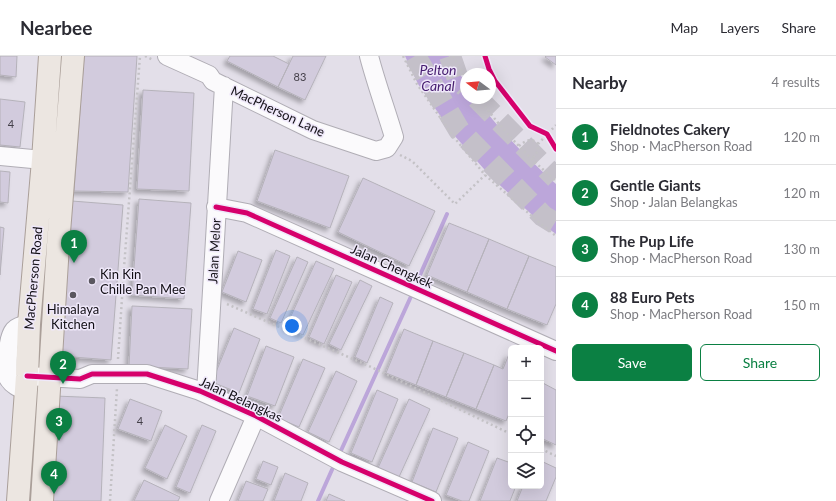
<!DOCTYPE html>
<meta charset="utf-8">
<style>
body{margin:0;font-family:Lato,sans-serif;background:#f2f2f3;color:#2b2b33}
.controls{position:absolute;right:12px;bottom:12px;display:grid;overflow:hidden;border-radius:6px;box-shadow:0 4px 16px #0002}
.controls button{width:36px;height:36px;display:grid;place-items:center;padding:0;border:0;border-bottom:1px solid #e1e1e2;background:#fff;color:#2b2b33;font:20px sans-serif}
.compass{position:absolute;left:460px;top:12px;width:36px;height:36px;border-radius:50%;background:#fff;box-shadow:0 4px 16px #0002;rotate:286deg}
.you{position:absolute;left:292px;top:270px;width:14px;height:14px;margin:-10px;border:3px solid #fff;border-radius:50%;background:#1a73e8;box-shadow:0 0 0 6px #1a73e833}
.badge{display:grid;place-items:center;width:26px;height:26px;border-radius:50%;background:#0b8043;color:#fff;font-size:13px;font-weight:700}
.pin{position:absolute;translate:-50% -33px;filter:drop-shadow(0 1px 2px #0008)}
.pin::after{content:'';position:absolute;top:21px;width:14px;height:12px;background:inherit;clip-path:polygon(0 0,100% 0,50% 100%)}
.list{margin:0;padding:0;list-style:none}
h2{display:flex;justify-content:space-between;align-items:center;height:52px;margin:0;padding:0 16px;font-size:17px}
h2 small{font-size:13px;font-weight:400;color:#7c7c81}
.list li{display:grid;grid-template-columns:26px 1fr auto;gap:12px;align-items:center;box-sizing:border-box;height:56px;padding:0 16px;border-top:1px solid #e1e1e2}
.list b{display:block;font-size:15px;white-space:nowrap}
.list p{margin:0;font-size:13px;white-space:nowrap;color:#7c7c81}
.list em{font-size:13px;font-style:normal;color:#7c7c81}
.actions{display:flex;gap:8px;padding:12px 16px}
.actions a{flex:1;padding:9px 0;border:1px solid #0b8043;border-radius:6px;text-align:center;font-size:14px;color:#0b8043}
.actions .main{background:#0b8043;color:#fff}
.icon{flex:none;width:22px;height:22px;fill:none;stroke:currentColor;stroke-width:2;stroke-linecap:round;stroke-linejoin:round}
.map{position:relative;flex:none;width:556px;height:445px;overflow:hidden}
header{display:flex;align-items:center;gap:24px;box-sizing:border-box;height:56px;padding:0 20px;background:#fff;border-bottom:1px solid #e1e1e2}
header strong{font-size:19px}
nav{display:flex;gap:22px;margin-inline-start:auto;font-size:14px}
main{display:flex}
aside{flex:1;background:#fff}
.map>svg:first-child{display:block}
</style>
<header>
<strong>Nearbee</strong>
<nav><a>Map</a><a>Layers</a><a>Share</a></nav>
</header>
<main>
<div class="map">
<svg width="556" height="445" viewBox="0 0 556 445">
<defs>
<filter id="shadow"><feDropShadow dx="-3.5" dy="3.5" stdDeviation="2" flood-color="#0004"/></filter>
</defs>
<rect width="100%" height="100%" fill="#e3dfe9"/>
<path fill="#bca6da" d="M 405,0 L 449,0 L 466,28 L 466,42 L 476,42 C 499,74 526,101 556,128 L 556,178 L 542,168 L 492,122 L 453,78 L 418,28 Z"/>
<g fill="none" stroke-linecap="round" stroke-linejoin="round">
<path stroke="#bca6da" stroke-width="4" d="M 416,228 L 447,158
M 339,399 L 413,236
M 318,445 L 335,407"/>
</g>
<path fill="#d2cbdd" stroke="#b5b2ba" filter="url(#shadow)" d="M 0,0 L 17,0 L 16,21 L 0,19 Z
M 84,0 L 137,0 L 128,136 L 74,135 Z
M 230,0 L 273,0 L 289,8 L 278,31 L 227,5 Z
M 293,0 L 326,0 L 305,44 L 278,31 Z
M 546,0 L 556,0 L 556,9 L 545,1 Z
M 143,34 L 194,37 L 189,135 L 137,133 Z
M 0,43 L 25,46 L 20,91 L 0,89 Z
M 275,94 L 349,120 L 330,172 L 257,145 Z
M 0,115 L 10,116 L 8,147 L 0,146 Z
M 363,122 L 435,155 L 409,210 L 338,176 Z
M 139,143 L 191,147 L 184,243 L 132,239 Z
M 72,145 L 123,149 L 111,304 L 60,300 Z
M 449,167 L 489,183 L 467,236 L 427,219 Z
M 0,171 L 4,172 L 0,219 Z
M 489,183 L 529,200 L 507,253 L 467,236 Z
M 276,194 L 290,200 L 267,258 L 253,253 Z
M 238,195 L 262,204 L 246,246 L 222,236 Z
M 529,200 L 556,211 L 556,248 L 547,269 L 507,253 Z
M 297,201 L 308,206 L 281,267 L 270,262 Z
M 316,205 L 334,213 L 303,279 L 286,271 Z
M 336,219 L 352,226 L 324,288 L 309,281 Z
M 360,224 L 372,230 L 341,294 L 329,288 Z
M 380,241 L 393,247 L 367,307 L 355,301 Z
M 132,250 L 192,253 L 188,313 L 129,310 Z
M 234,272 L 260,283 L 239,337 L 212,326 Z
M 404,273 L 433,285 L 416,329 L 386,317 Z
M 433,285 L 464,297 L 446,341 L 416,329 Z
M 266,290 L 294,301 L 275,350 L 247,340 Z
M 464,297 L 494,309 L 476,353 L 446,341 Z
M 509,298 L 511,299 L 511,353 L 506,365 L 476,353 L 494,309 L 503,313 Z
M 303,303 L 325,312 L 299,371 L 278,362 Z
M 336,315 L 357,325 L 329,386 L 308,376 Z
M 541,326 L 556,334 L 556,389 L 541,382 Z
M 377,334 L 398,343 L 372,406 L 351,397 Z
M 55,340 L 105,342 L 101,445 L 51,445 Z
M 130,343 L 162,355 L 151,385 L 118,373 Z
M 409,343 L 430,353 L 399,421 L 378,412 Z
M 165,369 L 187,380 L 167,423 L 145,412 Z
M 202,369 L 216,375 L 190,437 L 176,431 Z
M 433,372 L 458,382 L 436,436 L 412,426 Z
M 468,386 L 489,395 L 469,445 L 462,445 L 446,439 Z
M 497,402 L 511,407 L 511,430 L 516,430 L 510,445 L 480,445 Z
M 263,405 L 278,411 L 271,429 L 256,423 Z
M 541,405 L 556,412 L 556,421 L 546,445 L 517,445 L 523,430 L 541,430 Z
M 285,417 L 308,427 L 301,445 L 274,445 Z
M 144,424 L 180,441 L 178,445 L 134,445 Z
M 246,425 L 268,433 L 263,445 L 238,445 Z
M 329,438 L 345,445 L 326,445 Z"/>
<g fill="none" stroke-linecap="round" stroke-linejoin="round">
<path stroke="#c4c0c9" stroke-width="22" stroke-dasharray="22 11" stroke-linecap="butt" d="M 415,0 L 459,74 L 543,160 L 556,168
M 450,0 L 458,23 L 466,31
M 477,42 L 556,122"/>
<defs>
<path id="minor" d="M 167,0 L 209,19 L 213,25 L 219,28 L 313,74 L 376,95 L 387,92 L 394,81 C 386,54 376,27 369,0
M 0,100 L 43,104
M 216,151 L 247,157 L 556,295
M 27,320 L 80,323 L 92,318 L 147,318 L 200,335 L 256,360 L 342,406 L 432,445
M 26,335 C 19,332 12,329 8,322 C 8,309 6,284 14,274 C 18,270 24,269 29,268
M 206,337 L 224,30
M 219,445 L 256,360"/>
<path id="major" d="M 18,445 L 27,320 L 29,268 L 43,104 L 50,0
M 42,445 L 58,189 L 73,0"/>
</defs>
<use href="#minor" stroke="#b0adb5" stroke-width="20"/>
<use href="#major" stroke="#aa9f99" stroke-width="24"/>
<path stroke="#c4c2c6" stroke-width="2.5" stroke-dasharray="2 3" stroke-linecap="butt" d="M 145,0 L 153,4
M 403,0 L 417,28 L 453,80 L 485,119 L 541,168 L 556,180
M 453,0 L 466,22
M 479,42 C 501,73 527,100 556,125
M 538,88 L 556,69
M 519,90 C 525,85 531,81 538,88 L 538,95 L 532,103
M 400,99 L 412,105 L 455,148 L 485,119
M 227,248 L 369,310 L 511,378
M 118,303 L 124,212 L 140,0
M 541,393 L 556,400
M 110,445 L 117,332"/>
<use href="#minor" stroke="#fbfafc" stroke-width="18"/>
<use href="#major" stroke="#ece6e1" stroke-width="22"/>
<defs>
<path id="cycleway" d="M 485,0 L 489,13 L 495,25 L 530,70 L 547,78 L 556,93
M 216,151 L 247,157 L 556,295
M 27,320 L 80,323 L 92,318 L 147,318 L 200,335 L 256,360 L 342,406 L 432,445"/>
</defs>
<use href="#cycleway" stroke="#efe8fa" stroke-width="8"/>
<use href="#cycleway" stroke="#d6006c" stroke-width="5"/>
</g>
<g fill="#5a575f" stroke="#efe8fa" stroke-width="1.5">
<circle cx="92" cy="225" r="4"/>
<circle cx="73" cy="239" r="4"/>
</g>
<g text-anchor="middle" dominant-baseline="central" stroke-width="3" stroke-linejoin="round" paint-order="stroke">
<g font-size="11" fill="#433f48">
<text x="300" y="20">83</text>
<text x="11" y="67">4</text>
<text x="140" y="364">4</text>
</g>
<g font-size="13" fill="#110e14" stroke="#efe8fa">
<text transform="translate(278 55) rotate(25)">MacPherson Lane</text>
<text transform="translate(214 195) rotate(-87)">Jalan Melor</text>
<text transform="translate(392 210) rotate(24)">Jalan Chengkek</text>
<text transform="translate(33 222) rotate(-85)">MacPherson Road</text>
<text transform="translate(241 343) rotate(25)">Jalan Belangkas</text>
</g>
<g font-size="13" fill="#110e14" stroke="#efe8fa" text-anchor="start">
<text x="100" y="218">Kin Kin<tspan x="100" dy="15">Chille Pan Mee</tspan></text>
<text x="73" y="253" text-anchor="middle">Himalaya<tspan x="73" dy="15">Kitchen</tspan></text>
</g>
<g font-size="14" font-style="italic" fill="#471e70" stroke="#efe8fa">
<text x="438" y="13">Pelton<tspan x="438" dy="16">Canal</tspan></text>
</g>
</g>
</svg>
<div class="controls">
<button>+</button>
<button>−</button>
<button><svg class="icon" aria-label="locate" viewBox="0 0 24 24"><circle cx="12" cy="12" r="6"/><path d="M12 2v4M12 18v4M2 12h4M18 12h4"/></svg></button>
<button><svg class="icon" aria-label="layers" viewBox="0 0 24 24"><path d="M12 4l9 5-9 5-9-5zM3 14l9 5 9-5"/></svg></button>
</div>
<svg class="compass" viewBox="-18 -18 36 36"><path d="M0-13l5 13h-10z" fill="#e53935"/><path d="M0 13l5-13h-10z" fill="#7c7c81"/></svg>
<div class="you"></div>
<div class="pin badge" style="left:74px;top:207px">1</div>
<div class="pin badge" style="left:63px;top:328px">2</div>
<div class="pin badge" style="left:59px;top:385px">3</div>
<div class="pin badge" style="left:54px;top:438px">4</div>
</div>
<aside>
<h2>Nearby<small>4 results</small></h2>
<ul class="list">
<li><span class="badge">1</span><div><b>Fieldnotes Cakery</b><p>Shop · MacPherson Road</p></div><em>120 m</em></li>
<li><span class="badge">2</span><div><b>Gentle Giants</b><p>Shop · Jalan Belangkas</p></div><em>120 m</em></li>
<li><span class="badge">3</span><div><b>The Pup Life</b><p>Shop · MacPherson Road</p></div><em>130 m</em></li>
<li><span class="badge">4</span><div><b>88 Euro Pets</b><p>Shop · MacPherson Road</p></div><em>150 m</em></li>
</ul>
<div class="actions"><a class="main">Save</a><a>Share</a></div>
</aside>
</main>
